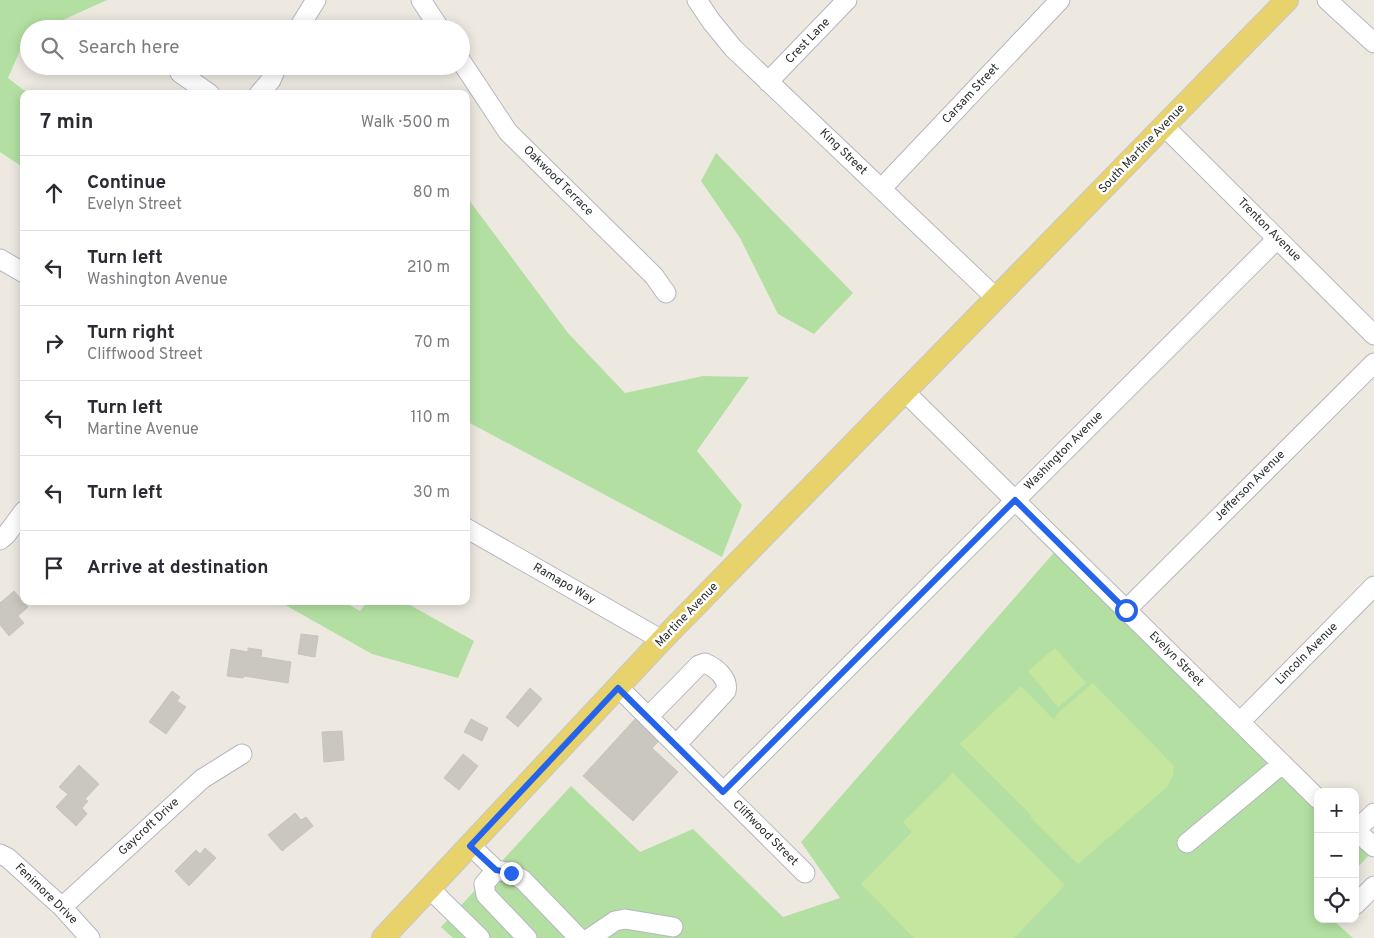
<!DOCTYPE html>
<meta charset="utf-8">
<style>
body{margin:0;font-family:Overpass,sans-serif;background:#f2f2f3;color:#2b2b33}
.controls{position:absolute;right:15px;bottom:15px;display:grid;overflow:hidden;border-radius:10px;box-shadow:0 2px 12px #0003}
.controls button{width:45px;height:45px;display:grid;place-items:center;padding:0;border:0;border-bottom:1px solid #e1e1e2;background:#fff;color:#2b2b33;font:25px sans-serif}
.stop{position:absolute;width:15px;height:15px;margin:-11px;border:4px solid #2563eb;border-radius:50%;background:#fff}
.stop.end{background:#2563eb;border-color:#fff;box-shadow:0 1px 5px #0008}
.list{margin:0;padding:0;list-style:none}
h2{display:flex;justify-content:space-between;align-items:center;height:65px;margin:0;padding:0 20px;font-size:21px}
h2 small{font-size:16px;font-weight:400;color:#7c7c81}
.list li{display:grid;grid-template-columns:32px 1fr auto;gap:15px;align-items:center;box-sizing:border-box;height:75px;padding:0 20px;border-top:1px solid #e1e1e2}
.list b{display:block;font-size:19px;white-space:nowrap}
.list p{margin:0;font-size:16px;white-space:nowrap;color:#7c7c81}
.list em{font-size:16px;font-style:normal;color:#7c7c81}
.icon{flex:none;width:28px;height:28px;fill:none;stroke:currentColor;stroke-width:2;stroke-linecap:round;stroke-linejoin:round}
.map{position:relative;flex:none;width:1374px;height:938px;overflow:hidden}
.search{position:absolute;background:#fff;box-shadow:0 2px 12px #0003;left:20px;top:20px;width:450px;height:55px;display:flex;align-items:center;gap:12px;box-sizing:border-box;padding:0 18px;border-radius:28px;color:#7c7c81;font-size:19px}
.panel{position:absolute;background:#fff;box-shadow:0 2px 12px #0003;left:20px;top:90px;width:450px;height:515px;border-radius:10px}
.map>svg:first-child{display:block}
</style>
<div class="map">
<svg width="1374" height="938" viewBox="0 0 1374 938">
<rect width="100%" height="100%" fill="#ede9e1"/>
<path fill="#b3e0a2" d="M 0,0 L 107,0 L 43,29 L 29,29 L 29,35 L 26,37 L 8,78 L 29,94 L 24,94 L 24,168 L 0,152 Z
M 716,153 L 853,293 L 814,334 L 778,314 L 740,238 L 701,181 Z
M 466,196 L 568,333 L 625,393 L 703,376 L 749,377 L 697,451 L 742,505 L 722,557 L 466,421 Z
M 1058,548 L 1318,799 L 1318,919 L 1332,919 L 1353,938 L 453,938 L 441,927 L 571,786 L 640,852 L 693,829 L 783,917 L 840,898 L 801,842 Z
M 278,601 L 342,601 L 360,611 L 368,601 L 403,601 L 474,641 L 458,678 L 372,654 Z
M 1355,834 L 1373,851 L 1355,870 Z"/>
<path fill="#c4e69f" d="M 1055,648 L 1086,683 L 1058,707 L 1028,671 Z
M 1093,683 L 1174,766 L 1173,775 L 1167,787 L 1078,864 L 1031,818 L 1031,815 L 960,744 L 1021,686 L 1054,720 L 1057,714 Z
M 953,773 L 1065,885 L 1014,938 L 914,938 L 861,884 L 912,832 L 903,822 Z"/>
<path fill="#c9c7bf" stroke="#c9c5ba" d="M 14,591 L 28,607 L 18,616 L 24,623 L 9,636 L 0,625 L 0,603 Z
M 301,634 L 318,636 L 315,657 L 298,654 Z
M 248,648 L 262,650 L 261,657 L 291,662 L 288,683 L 244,676 L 243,678 L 227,676 L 231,649 L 248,652 Z
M 530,688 L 542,699 L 518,727 L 506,717 Z
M 172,691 L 180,697 L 177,701 L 186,707 L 166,734 L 149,722 Z
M 471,719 L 488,728 L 482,741 L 464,732 Z
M 635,719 L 658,742 L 652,748 L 678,772 L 633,821 L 583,776 Z
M 342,731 L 344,760 L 324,762 L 322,732 Z
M 463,754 L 478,766 L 459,790 L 444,778 Z
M 79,765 L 99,784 L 85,799 L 88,801 L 82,808 L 87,814 L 76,826 L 56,807 L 68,794 L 59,787 Z
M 295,813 L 301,820 L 306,817 L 313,826 L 282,851 L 268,835 Z
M 205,848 L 216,858 L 189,886 L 175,871 L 196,850 L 200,854 Z"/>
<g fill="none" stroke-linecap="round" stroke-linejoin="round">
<defs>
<path id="minor" d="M 421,0 L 440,29
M 697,0 L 711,21 L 733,48 L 996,298
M 1327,0 L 1374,43
M 298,29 L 316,0
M 461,61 L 508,132 L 654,276 L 666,293
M 180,73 L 210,94
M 768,82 L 847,0
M 259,94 L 271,80 L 277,66
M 1164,126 L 1374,335
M 881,189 L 1060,0
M 0,259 L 24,273
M 905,392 L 1318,799
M 466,528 L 662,640
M 0,540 L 6,535 L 24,511
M 1126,610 L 1374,363
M 619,688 L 805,873
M 648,717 L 699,665 L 705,663 C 716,668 729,678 726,691 L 676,745
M 1240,722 L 1374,586
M 723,792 L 1277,239
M 1355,831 L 1374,813
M 1355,835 L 1364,838 L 1374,847
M 1187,843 L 1282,764
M 470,845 L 496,870 L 511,873 L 523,880 L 579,938
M 0,854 L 8,858 L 62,907 L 90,938
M 496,870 L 484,884 L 486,895 L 527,938
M 430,889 L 480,938
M 1355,905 L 1374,886
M 62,907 L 202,779 L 242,754
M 590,938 L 615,921 L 625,919 L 673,927"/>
<path id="major" d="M 383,938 L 662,640 L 1287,0"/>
</defs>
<use href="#minor" stroke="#b4b6bf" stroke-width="21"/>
<use href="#major" stroke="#c8c8c8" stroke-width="24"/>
<use href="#minor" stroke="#fff" stroke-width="19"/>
<use href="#major" stroke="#e8d26c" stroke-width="22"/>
</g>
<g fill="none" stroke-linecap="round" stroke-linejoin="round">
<path stroke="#2563eb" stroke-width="6" d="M 511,873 L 496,870 L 470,846 L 618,688 L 723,792 L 1015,500 L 1126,610"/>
</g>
<g text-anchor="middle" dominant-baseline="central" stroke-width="5" stroke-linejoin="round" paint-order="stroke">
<g font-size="12" fill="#2d2d2d" stroke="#fff">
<text transform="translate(808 41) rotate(-46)">Crest Lane</text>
<text transform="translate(971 94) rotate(-47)">Carsam Street</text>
<text transform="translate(1142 149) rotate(-46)">South Martine Avenue</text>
<text transform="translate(843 152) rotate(44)">King Street</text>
<text transform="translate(558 181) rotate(45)">Oakwood Terrace</text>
<text transform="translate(1269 230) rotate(45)">Trenton Avenue</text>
<text transform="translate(1064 451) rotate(-45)">Washington Avenue</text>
<text transform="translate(1250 486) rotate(-45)">Jefferson Avenue</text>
<text transform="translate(564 584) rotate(30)">Ramapo Way</text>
<text transform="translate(687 615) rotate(-46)">Martine Avenue</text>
<text transform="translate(1307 654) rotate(-45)">Lincoln Avenue</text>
<text transform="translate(1176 659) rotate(45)">Evelyn Street</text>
<text transform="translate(149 827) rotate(-43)">Gaycroft Drive</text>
<text transform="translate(765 833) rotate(45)">Cliffwood Street</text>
<text transform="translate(46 894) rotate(44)">Fenimore Drive</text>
</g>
</g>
</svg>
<div class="controls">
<button>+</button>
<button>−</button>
<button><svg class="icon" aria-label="locate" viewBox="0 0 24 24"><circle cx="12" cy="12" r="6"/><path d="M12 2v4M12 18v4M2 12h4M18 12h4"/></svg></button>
</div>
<div class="stop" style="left:1126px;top:610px"></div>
<div class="stop end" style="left:511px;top:873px"></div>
<div class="search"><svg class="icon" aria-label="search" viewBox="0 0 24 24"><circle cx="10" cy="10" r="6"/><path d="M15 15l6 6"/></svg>Search here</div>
<section class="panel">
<h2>7 min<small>Walk · 500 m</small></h2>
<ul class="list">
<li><svg class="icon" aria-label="ahead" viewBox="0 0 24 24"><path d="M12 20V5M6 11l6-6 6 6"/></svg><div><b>Continue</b><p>Evelyn Street</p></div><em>80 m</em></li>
<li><svg class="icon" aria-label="left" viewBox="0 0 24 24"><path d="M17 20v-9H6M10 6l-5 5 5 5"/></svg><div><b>Turn left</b><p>Washington Avenue</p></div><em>210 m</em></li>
<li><svg class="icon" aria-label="right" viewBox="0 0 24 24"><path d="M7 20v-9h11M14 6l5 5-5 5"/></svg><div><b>Turn right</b><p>Cliffwood Street</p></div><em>70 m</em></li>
<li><svg class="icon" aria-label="left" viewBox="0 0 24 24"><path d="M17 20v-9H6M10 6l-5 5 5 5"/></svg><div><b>Turn left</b><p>Martine Avenue</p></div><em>110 m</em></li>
<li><svg class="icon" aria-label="left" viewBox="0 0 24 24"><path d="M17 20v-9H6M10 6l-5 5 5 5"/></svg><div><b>Turn left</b></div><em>30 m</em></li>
<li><svg class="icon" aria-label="arrive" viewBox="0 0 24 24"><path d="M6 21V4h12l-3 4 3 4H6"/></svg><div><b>Arrive at destination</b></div></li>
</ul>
</section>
</div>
